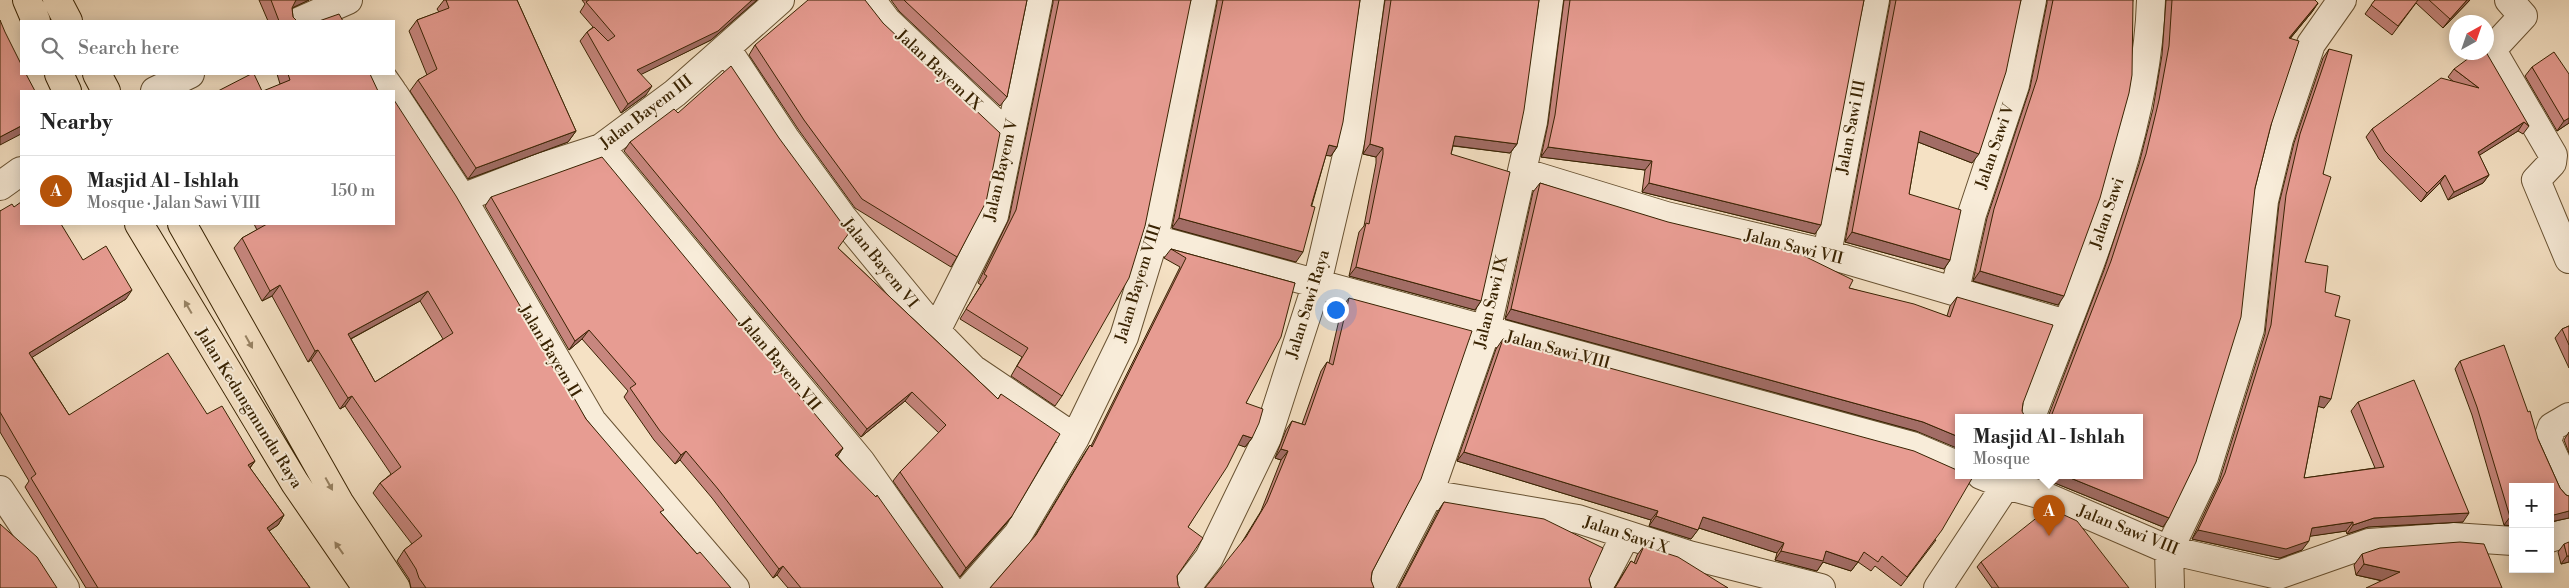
<!DOCTYPE html>
<meta charset="utf-8">
<style>
body{margin:0;font-family:"Libre Bodoni",serif;background:#f2f2f2;color:#222}
.controls{position:absolute;right:15px;bottom:15px;display:grid;overflow:hidden;border-radius:0px;box-shadow:0 2px 12px #0003}
.controls button{width:45px;height:45px;display:grid;place-items:center;padding:0;border:0;border-bottom:1px solid #e0e0e0;background:#fff;color:#222;font:25px sans-serif}
.compass{position:absolute;left:2449px;top:15px;width:45px;height:45px;border-radius:50%;background:#fff;box-shadow:0 2px 12px #0003;rotate:40deg}
.you{position:absolute;left:1335px;top:309px;width:18px;height:18px;margin:-12px;border:4px solid #fff;border-radius:50%;background:#1a73e8;box-shadow:0 0 0 8px #1a73e833}
.badge{display:grid;place-items:center;width:32px;height:32px;border-radius:50%;background:#b45309;color:#fff;font-size:16px;font-weight:700}
.pin{position:absolute;translate:-50% -41px;filter:drop-shadow(0 1px 2px #0008)}
.pin::after{content:'';position:absolute;top:26px;width:18px;height:15px;background:inherit;clip-path:polygon(0 0,100% 0,50% 100%)}
.popup{position:absolute;left:1955px;top:414px;width:188px;height:65px;box-sizing:border-box;display:grid;place-content:center;border-radius:0px;background:#fff;filter:drop-shadow(0 1px 4px #0005);font-size:16px;white-space:nowrap;color:#767676}
.popup b{font-size:19px;color:#222}
.popup::after{content:'';position:absolute;left:50%;top:100%;margin-left:-10px;border:10px solid transparent;border-top-color:#fff}
.list{margin:0;padding:0;list-style:none}
h2{display:flex;justify-content:space-between;align-items:center;height:65px;margin:0;padding:0 20px;font-size:21px}
h2 small{font-size:16px;font-weight:400;color:#767676}
.list li{display:grid;grid-template-columns:32px 1fr auto;gap:15px;align-items:center;box-sizing:border-box;height:70px;padding:0 20px;border-top:1px solid #e0e0e0}
.list b{display:block;font-size:19px;white-space:nowrap}
.list p{margin:0;font-size:16px;white-space:nowrap;color:#767676}
.list em{font-size:16px;font-style:normal;color:#767676}
.icon{flex:none;width:28px;height:28px;fill:none;stroke:currentColor;stroke-width:2;stroke-linecap:round;stroke-linejoin:round}
.map{position:relative;flex:none;width:2569px;height:588px;overflow:hidden}
.search{position:absolute;background:#fff;box-shadow:0 2px 12px #0003;left:20px;top:20px;width:375px;height:55px;display:flex;align-items:center;gap:12px;box-sizing:border-box;padding:0 18px;border-radius:0px;color:#767676;font-size:19px}
.panel{position:absolute;background:#fff;box-shadow:0 2px 12px #0003;left:20px;top:90px;width:375px;height:135px;border-radius:0px}
.map>svg:first-child{display:block}
</style>
<div class="map">
<svg width="2569" height="588" viewBox="0 0 2569 588">
<rect width="100%" height="100%" fill="#f5e1c4"/>
<filter id="stains"><feTurbulence type="fractalNoise" baseFrequency=".004" numOctaves="4"/><feColorMatrix values="0 0 0 0 .2 0 0 0 0 .09 0 0 0 0 .02 0 0 0 .5 -.17"/></filter>
<radialGradient id="worn" r=".72"><stop offset=".6" stop-color="#630" stop-opacity="0"/><stop offset="1" stop-color="#630" stop-opacity=".3"/></radialGradient>
<g fill="none" stroke-linecap="round" stroke-linejoin="round">
<defs>
<path id="minor" d="M 871,0 L 887,21 L 1010,137
M 2509,0 L 2523,16 L 2497,44 L 2493,52 L 2553,155 L 2552,163 L 2536,180 L 2569,259
M 300,21 L 348,0
M 726,48 L 785,138 L 843,218 L 936,331 L 973,369 L 1075,438
M 380,74 L 392,91
M 155,91 L 190,74
M 394,94 L 462,198 L 592,421 L 735,588
M 601,148 L 861,462 L 949,588
M 1522,172 L 1666,216 L 1827,254 L 2066,324
M 0,186 L 21,171
M 462,198 L 542,167 L 601,148 L 675,93 L 780,0
M 1154,239 L 1912,446 L 1959,466
M 1827,254 L 1875,0
M 1955,290 L 1972,214 L 2015,85 L 2032,0
M 936,331 L 994,216 L 1038,0
M 2031,417 C 2080,288 2147,139 2151,0
M 2569,417 L 2552,427 L 2547,441 L 2569,490
M 1981,475 L 2006,485 L 2042,495 L 2169,550 L 2278,575
M 0,490 L 65,588
M 1429,494 L 1578,519 L 1689,555 L 1821,588
M 2550,538 L 2569,532
M 2278,575 L 2369,543 L 2453,537 L 2513,541
M 971,588 L 1018,534 L 1075,438 L 1124,337 L 1154,239 L 1202,0
M 1186,588 L 1209,558 L 1267,438 L 1317,283 L 1352,134 L 1370,0
M 1380,588 L 1429,494 L 1486,331 L 1533,122 L 1549,0
M 1598,588 L 1626,535
M 1938,588 L 2006,485 L 2009,475
M 2170,588 L 2169,550 L 2204,477 L 2250,329 L 2264,201 L 2279,139 L 2311,44 L 2342,0"/>
<path id="major" d="M 27,0 L 36,21
M 57,0 L 68,21
M 59,74 L 67,91
M 97,74 L 106,91
M 139,224 L 295,483 L 367,588
M 182,224 L 339,502 L 396,588"/>
</defs>
<use href="#minor" stroke="#685232" stroke-width="30"/>
<use href="#major" stroke="#392302" stroke-width="30"/>
<use href="#minor" stroke="#f8ecd9" stroke-width="28"/>
<use href="#major" stroke="#f5e1c4" stroke-width="28"/>
</g>
<path fill="#c7867e" stroke="#392302" fill-rule="evenodd" d="M 259,0 L 309,0 L 292,8 L 293,17 L 297,21 L 268,21 Z
M 444,0 L 517,0 L 576,131 L 568,142 L 468,179 L 410,91 L 418,80 L 427,75 L 409,31 L 417,20 L 439,12 L 437,9 Z
M 582,0 L 757,0 L 711,40 L 641,74 L 646,95 L 621,113 L 580,41 L 587,32 L 593,27 L 580,12 L 585,4 Z
M 891,0 L 1027,0 L 1007,97 L 1000,106 L 899,11 Z
M 1053,0 L 1191,0 L 1062,396 L 1055,406 L 1011,376 L 1022,357 L 960,319 L 981,285 L 978,283 L 1009,219 L 1053,3 Z
M 1217,0 L 1360,0 L 1337,147 L 1331,156 L 1326,155 L 1296,262 L 1172,228 L 1217,3 Z
M 1385,0 L 1539,0 L 1517,144 L 1510,153 L 1453,146 L 1451,154 L 1481,301 L 1475,310 L 1349,276 L 1359,232 L 1364,226 L 1376,163 L 1376,157 L 1363,154 Z
M 1564,0 L 1864,0 L 1815,234 L 1642,192 L 1645,170 L 1541,157 L 1548,124 Z
M 1890,0 L 2021,0 L 1972,163 L 1918,142 L 1909,194 L 1950,260 L 1944,269 L 1845,242 L 1890,3 Z
M 2047,0 L 2133,0 L 2058,305 L 1973,281 L 1987,218 L 2030,88 L 2047,3 Z
M 2166,0 L 2315,0 L 2318,3 L 2312,12 L 2290,39 L 2271,125 L 2255,188 L 2163,527 L 2035,475 L 2139,475 L 2139,417 L 2048,417 L 2104,270 L 2139,164 L 2153,109 L 2162,55 Z
M 2375,0 L 2470,0 L 2443,28 L 2416,3 L 2392,35 L 2365,14 Z
M 755,45 L 957,257 L 951,267 L 855,208 L 798,129 L 749,55 Z
M 2329,49 L 2323,174 L 2305,262 L 2325,292 L 2335,316 L 2324,408 L 2318,406 L 2304,478 L 2375,468 L 2351,411 L 2358,402 L 2463,522 L 2368,527 L 2347,534 L 2346,531 L 2310,536 L 2302,550 L 2280,558 L 2192,539 L 2219,482 L 2265,334 L 2279,204 L 2294,143 L 2323,58 Z
M 2532,67 L 2569,123 L 2557,131 L 2525,76 Z
M 2454,69 L 2529,126 L 2523,134 L 2518,131 L 2479,155 L 2489,175 L 2483,183 L 2448,200 L 2440,183 L 2421,202 L 2379,159 L 2366,137 L 2372,129 L 2454,82 L 2448,77 Z
M 277,74 L 370,74 L 280,84 Z
M 678,113 L 838,248 L 998,399 L 1001,394 L 1012,516 L 1005,525 L 960,577 L 893,481 L 900,472 L 939,433 L 905,401 L 861,437 L 624,151 L 630,142 Z
M 1540,183 L 1849,288 L 1947,316 L 1950,306 L 1957,297 L 2023,403 L 2022,411 L 1916,431 L 1505,319 L 1533,192 Z
M 491,197 L 843,448 L 837,457 L 943,588 L 788,588 L 777,575 L 773,578 L 712,498 L 680,460 L 675,464 L 654,440 L 624,397 L 628,391 L 582,339 L 569,350 L 485,206 Z
M 14,207 L 83,260 L 126,299 L 32,357 L 69,415 L 207,414 L 255,461 L 250,468 L 284,515 L 278,525 L 269,531 L 310,588 L 86,588 L 25,487 L 29,481 L 0,432 L 0,211 Z
M 254,224 L 394,224 L 548,362 L 586,419 L 661,513 L 697,554 L 731,588 L 411,588 L 409,579 L 397,561 L 404,550 L 412,544 L 373,493 L 380,483 L 391,474 L 345,406 L 340,409 L 311,360 L 308,362 L 272,296 L 262,301 L 234,248 L 242,238 L 257,230 ZM 420,301 L 443,339 L 375,382 L 351,339 Z
M 1171,249 L 1295,283 L 1246,403 L 1252,438 L 1245,447 L 1238,444 L 1188,527 L 1177,576 L 1178,585 L 1033,539 L 1084,454 L 1090,445 L 1091,446 L 1180,267 L 1164,258 Z
M 1349,298 L 1372,572 L 1371,580 L 1373,587 L 1242,542 L 1261,511 L 1281,460 L 1275,458 L 1286,430 L 1292,421 L 1302,424 L 1321,371 L 1327,362 L 1329,363 L 1342,307 Z
M 2569,326 L 2569,368 L 2555,338 L 2562,329 Z
M 1503,339 L 1936,540 L 1901,586 L 1875,566 L 1871,571 L 1858,562 L 1851,571 L 1823,562 L 1817,571 L 1775,560 L 1777,553 L 1699,528 L 1691,539 L 1649,526 L 1651,520 L 1457,461 L 1496,349 Z
M 2460,361 L 2538,439 L 2560,488 L 2566,495 L 2569,496 L 2569,518 L 2550,522 L 2550,487 L 2513,526 L 2504,525 L 2472,415 L 2455,369 Z
M 2569,432 L 2569,453 L 2564,440 Z
M 1444,502 L 1589,579 L 1591,587 L 1592,588 L 1398,588 L 1438,511 Z
M 2564,544 L 2569,562 L 2561,564 L 2558,552 Z
M 1644,546 L 1728,588 L 1614,588 L 1631,561 L 1634,563 L 1637,555 Z
M 2362,554 L 2382,581 L 2356,575 L 2354,565 Z
M 1981,562 L 2129,588 L 1992,588 L 1977,567 Z"/>
<path fill="#a26d66" stroke="#392302" d="M 296,0 L 309,0 L 294,7 L 288,11 Z
M 752,0 L 757,0 L 711,40 L 630,80 L 637,70 Z
M 2467,0 L 2470,0 L 2443,28 L 2450,19 Z
M 2318,3 L 2312,12 L 2282,48 L 2289,38 Z
M 652,86 L 646,95 L 621,113 L 628,104 Z
M 2569,118 L 2569,123 L 2557,131 L 2564,121 Z
M 2524,122 L 2518,131 L 2472,160 L 2478,152 Z
M 21,126 L 21,134 L 0,145 L 0,137 Z
M 576,131 L 568,142 L 468,179 L 476,168 Z
M 1920,131 L 1979,154 L 1972,163 L 1913,140 Z
M 1455,136 L 1517,144 L 1510,153 L 1448,145 Z
M 1370,144 L 1383,148 L 1376,157 L 1363,154 Z
M 1329,145 L 1337,147 L 1331,156 L 1322,155 Z
M 1548,147 L 1652,161 L 1645,170 L 1541,157 Z
M 2445,175 L 2440,183 L 2421,202 L 2427,193 Z
M 2489,175 L 2483,183 L 2448,200 L 2454,192 Z
M 1649,183 L 1821,225 L 1815,234 L 1642,192 Z
M 1179,218 L 1303,252 L 1296,262 L 1172,228 Z
M 1852,232 L 1950,260 L 1944,269 L 1845,242 Z
M 1356,267 L 1481,301 L 1475,310 L 1349,276 Z
M 1980,271 L 2064,296 L 2058,305 L 1973,281 Z
M 280,285 L 272,296 L 262,301 L 270,291 Z
M 132,290 L 126,299 L 23,363 L 29,353 Z
M 428,291 L 420,301 L 341,344 L 348,334 Z
M 1511,309 L 1923,422 L 1959,437 L 1959,449 L 1916,431 L 1505,319 Z
M 589,330 L 582,339 L 569,350 L 575,341 Z
M 318,350 L 311,360 L 308,362 L 315,351 Z
M 912,392 L 905,401 L 861,437 L 867,429 Z
M 352,396 L 345,406 L 340,409 L 348,398 Z
M 2320,396 L 2331,399 L 2324,408 L 2313,405 Z
M 1243,435 L 1252,438 L 1245,447 L 1236,444 Z
M 843,448 L 837,457 L 835,455 Z
M 1281,449 L 1288,451 L 1281,460 L 1275,458 Z
M 686,451 L 680,460 L 675,464 L 681,455 Z
M 1464,452 L 1658,511 L 1651,520 L 1457,461 Z
M 255,461 L 248,470 L 248,465 Z
M 2035,475 L 2063,475 L 2169,518 L 2163,527 Z
M 2569,511 L 2569,518 L 2550,522 L 2550,516 L 2551,515 Z
M 2469,513 L 2463,522 L 2368,527 L 2347,534 L 2353,525 L 2374,518 Z
M 284,515 L 278,525 L 260,537 L 267,528 Z
M 1012,516 L 1005,525 L 960,577 L 966,568 Z
M 1656,516 L 1698,530 L 1691,539 L 1649,526 Z
M 1703,517 L 1784,543 L 1777,553 L 1696,527 Z
M 2510,517 L 2513,517 L 2513,526 L 2504,525 Z
M 2353,522 L 2346,531 L 2305,537 L 2312,528 Z
M 2198,530 L 2309,541 L 2302,550 L 2280,558 L 2192,539 Z
M 1781,551 L 1826,551 L 1858,562 L 1851,571 L 1823,562 L 1817,571 L 1775,560 Z
M 2567,556 L 2569,556 L 2569,562 L 2561,564 Z
M 2364,564 L 2400,572 L 2393,583 L 2356,575 Z
M 783,566 L 777,575 L 773,578 L 779,569 Z"/>
<path fill="#e79c92" stroke="#392302" fill-rule="evenodd" d="M 271,0 L 296,0 L 292,8 L 293,17 L 297,21 L 279,21 Z
M 446,0 L 517,0 L 576,131 L 476,168 L 418,80 L 437,69 L 417,20 L 449,8 Z
M 589,0 L 752,0 L 718,31 L 637,70 L 652,86 L 628,104 L 587,32 L 594,27 L 608,41 L 615,36 L 586,2 Z
M 808,0 L 865,0 L 883,23 L 1000,133 L 986,202 L 957,257 L 862,199 L 804,120 L 755,45 Z
M 904,0 L 1027,0 L 1007,97 L 905,1 Z
M 1059,0 L 1191,0 L 1145,226 L 1129,278 L 1062,396 L 1017,366 L 1028,348 L 966,309 L 987,276 L 984,274 L 1016,210 Z
M 1223,0 L 1360,0 L 1343,122 L 1337,147 L 1329,145 L 1311,206 L 1315,207 L 1303,252 L 1179,218 Z
M 1391,0 L 1539,0 L 1524,110 L 1517,144 L 1455,136 L 1451,154 L 1510,172 L 1481,301 L 1356,267 L 1366,223 L 1369,224 L 1383,154 L 1383,148 L 1370,144 Z
M 1570,0 L 1864,0 L 1821,225 L 1649,183 L 1652,161 L 1548,147 L 1555,115 Z
M 1896,0 L 2021,0 L 2006,72 L 1979,154 L 1920,131 L 1909,194 L 1961,210 L 1950,260 L 1852,232 Z
M 2053,0 L 2133,0 L 2132,75 L 2129,93 L 2100,198 L 2064,296 L 1980,271 L 1994,209 L 2037,79 Z
M 2172,0 L 2315,0 L 2318,3 L 2289,38 L 2299,41 L 2271,125 L 2255,188 L 2241,317 L 2196,462 L 2169,518 L 2063,475 L 2139,475 L 2139,417 L 2049,417 L 2052,414 L 2111,261 L 2146,154 L 2159,100 L 2169,46 Z
M 2375,0 L 2418,0 L 2398,26 L 2371,5 Z
M 2429,0 L 2467,0 L 2450,19 Z
M 339,14 L 343,21 L 319,21 Z
M 0,20 L 5,32 L 21,64 L 21,74 L 26,74 L 35,91 L 21,91 L 21,126 L 0,137 Z
M 2329,49 L 2352,55 L 2323,174 L 2331,177 L 2305,262 L 2328,266 L 2325,292 L 2340,296 L 2335,316 L 2350,320 L 2331,399 L 2320,396 L 2304,478 L 2384,467 L 2358,402 L 2414,380 L 2469,513 L 2374,518 L 2353,525 L 2353,522 L 2312,528 L 2309,541 L 2286,549 L 2198,530 L 2225,473 L 2271,325 L 2286,195 L 2300,134 Z
M 2477,52 L 2486,52 L 2529,126 L 2524,122 L 2478,152 L 2489,175 L 2454,192 L 2445,175 L 2427,193 L 2385,151 L 2372,129 L 2441,78 L 2479,88 L 2454,69 Z
M 2554,52 L 2569,74 L 2569,118 L 2564,121 L 2532,67 Z
M 731,66 L 779,138 L 849,233 L 838,248 L 998,399 L 1001,394 L 1060,434 L 1012,516 L 966,568 L 900,472 L 946,425 L 912,392 L 867,429 L 630,142 L 674,109 L 678,113 Z
M 251,74 L 254,74 L 262,91 L 218,91 Z
M 288,74 L 370,74 L 378,91 L 263,91 L 290,80 Z
M 394,100 L 456,196 L 551,359 L 548,361 L 569,389 L 586,419 L 664,510 L 660,512 L 697,554 L 700,552 L 731,588 L 426,588 L 419,578 L 416,569 L 404,550 L 422,536 L 380,483 L 401,467 L 352,396 L 348,398 L 318,350 L 315,351 L 280,285 L 270,291 L 242,238 L 267,224 L 394,224 ZM 428,291 L 453,333 L 375,382 L 348,334 Z
M 602,157 L 843,448 L 835,455 L 876,497 L 877,495 L 943,588 L 801,588 L 783,566 L 779,569 L 718,489 L 686,451 L 681,455 L 660,431 L 630,388 L 636,384 L 589,330 L 575,341 L 491,197 Z
M 1540,183 L 1668,222 L 1798,253 L 1853,280 L 1849,288 L 1914,304 L 1950,317 L 1957,297 L 2053,325 L 2023,403 L 2022,411 L 2025,417 L 1959,417 L 1959,437 L 1923,422 L 1511,309 Z
M 21,202 L 21,224 L 61,224 L 83,260 L 106,246 L 132,290 L 29,353 L 69,415 L 168,353 L 207,414 L 222,406 L 255,461 L 248,465 L 284,515 L 267,528 L 310,588 L 98,588 L 31,478 L 36,474 L 0,412 L 0,211 L 12,204 L 14,207 Z
M 1171,249 L 1295,283 L 1281,337 L 1246,403 L 1263,409 L 1259,423 L 1252,438 L 1243,435 L 1227,467 L 1188,527 L 1203,538 L 1177,576 L 1178,585 L 1180,588 L 990,588 L 1036,535 L 1090,445 L 1092,447 L 1186,258 Z
M 1349,298 L 1472,331 L 1421,479 L 1372,572 L 1371,580 L 1374,588 L 1205,588 L 1246,537 L 1267,502 L 1288,451 L 1281,449 L 1292,421 L 1305,425 L 1327,362 L 1333,365 Z
M 2569,326 L 2569,345 L 2562,329 Z
M 1503,339 L 1914,451 L 1959,471 L 1959,475 L 1974,475 L 1942,530 L 1907,577 L 1882,556 L 1878,562 L 1864,552 L 1858,562 L 1826,551 L 1823,561 L 1781,551 L 1784,543 L 1703,517 L 1698,530 L 1656,516 L 1658,511 L 1464,452 Z
M 2504,345 L 2528,412 L 2530,411 L 2538,439 L 2560,488 L 2566,495 L 2569,496 L 2569,511 L 2550,516 L 2550,487 L 2513,487 L 2513,517 L 2510,517 L 2477,407 L 2460,361 Z
M 1444,502 L 1544,519 L 1603,548 L 1589,579 L 1591,587 L 1592,588 L 1399,588 Z
M 2049,508 L 2077,521 L 2129,588 L 1999,588 L 1981,562 Z
M 0,524 L 37,557 L 57,588 L 0,588 Z
M 2460,542 L 2484,544 L 2502,588 L 2366,588 L 2400,572 L 2364,564 L 2362,554 L 2380,548 Z
M 2569,542 L 2569,556 L 2567,556 L 2564,544 Z
M 1644,546 L 1678,557 L 1728,588 L 1615,588 L 1631,561 L 1636,564 Z"/>
<defs><path id="oneway-solid" d="M-6-.8H1V-3.2L6.5 0L1 3.2V.8H-6Z" transform="scale(1.25)"/></defs>
<g fill="#978263">
<use href="#oneway-solid" transform="translate(188 307) rotate(-120)"/>
<use href="#oneway-solid" transform="translate(249 342) rotate(61)"/>
<use href="#oneway-solid" transform="translate(329 484) rotate(61)"/>
<use href="#oneway-solid" transform="translate(339 548) rotate(-125)"/>
</g>
<g text-anchor="middle" dominant-baseline="central" stroke-width="4" stroke-linejoin="round" paint-order="stroke">
<g font-size="16" fill="#392302" stroke="#f8ecd9">
<text transform="translate(939 70) rotate(43)">Jalan Bayem IX</text>
<text transform="translate(646 112) rotate(-37)">Jalan Bayem III</text>
<text transform="translate(1851 127) rotate(-79)">Jalan Sawi III</text>
<text transform="translate(1995 146) rotate(-71)">Jalan Sawi V</text>
<text transform="translate(1001 170) rotate(-77)">Jalan Bayem V</text>
<text transform="translate(2107 213) rotate(-71)">Jalan Sawi</text>
<text transform="translate(1794 247) rotate(14)">Jalan Sawi VII</text>
<text transform="translate(880 263) rotate(51)">Jalan Bayem VI</text>
<text transform="translate(1138 283) rotate(-73)">Jalan Bayem VIII</text>
<text transform="translate(1491 302) rotate(-76)">Jalan Sawi IX</text>
<text transform="translate(1308 304) rotate(-73)">Jalan Sawi Raya</text>
<text transform="translate(1558 350) rotate(15)">Jalan Sawi VIII</text>
<text transform="translate(550 351) rotate(59)">Jalan Bayem II</text>
<text transform="translate(780 364) rotate(50)">Jalan Bayem VII</text>
<text transform="translate(249 408) rotate(58)">Jalan Kedungmundu Raya</text>
<text transform="translate(2128 530) rotate(22)">Jalan Sawi VIII</text>
<text transform="translate(1626 535) rotate(18)">Jalan Sawi X</text>
</g>
</g>
<rect width="100%" height="100%" filter="url(#stains)"/>
<rect width="100%" height="100%" fill="url(#worn)"/>
</svg>
<div class="controls">
<button>+</button>
<button>−</button>
</div>
<svg class="compass" viewBox="-18 -18 36 36"><path d="M0-13l5 13h-10z" fill="#e53935"/><path d="M0 13l5-13h-10z" fill="#767676"/></svg>
<div class="you"></div>
<div class="pin badge" style="left:2049px;top:536px">A</div>
<div class="popup"><b>Masjid Al - Ishlah</b>Mosque</div>
<div class="search"><svg class="icon" aria-label="search" viewBox="0 0 24 24"><circle cx="10" cy="10" r="6"/><path d="M15 15l6 6"/></svg>Search here</div>
<section class="panel">
<h2>Nearby<small></small></h2>
<ul class="list">
<li><span class="badge">A</span><div><b>Masjid Al - Ishlah</b><p>Mosque · Jalan Sawi VIII</p></div><em>150 m</em></li>
</ul>
</section>
</div>
